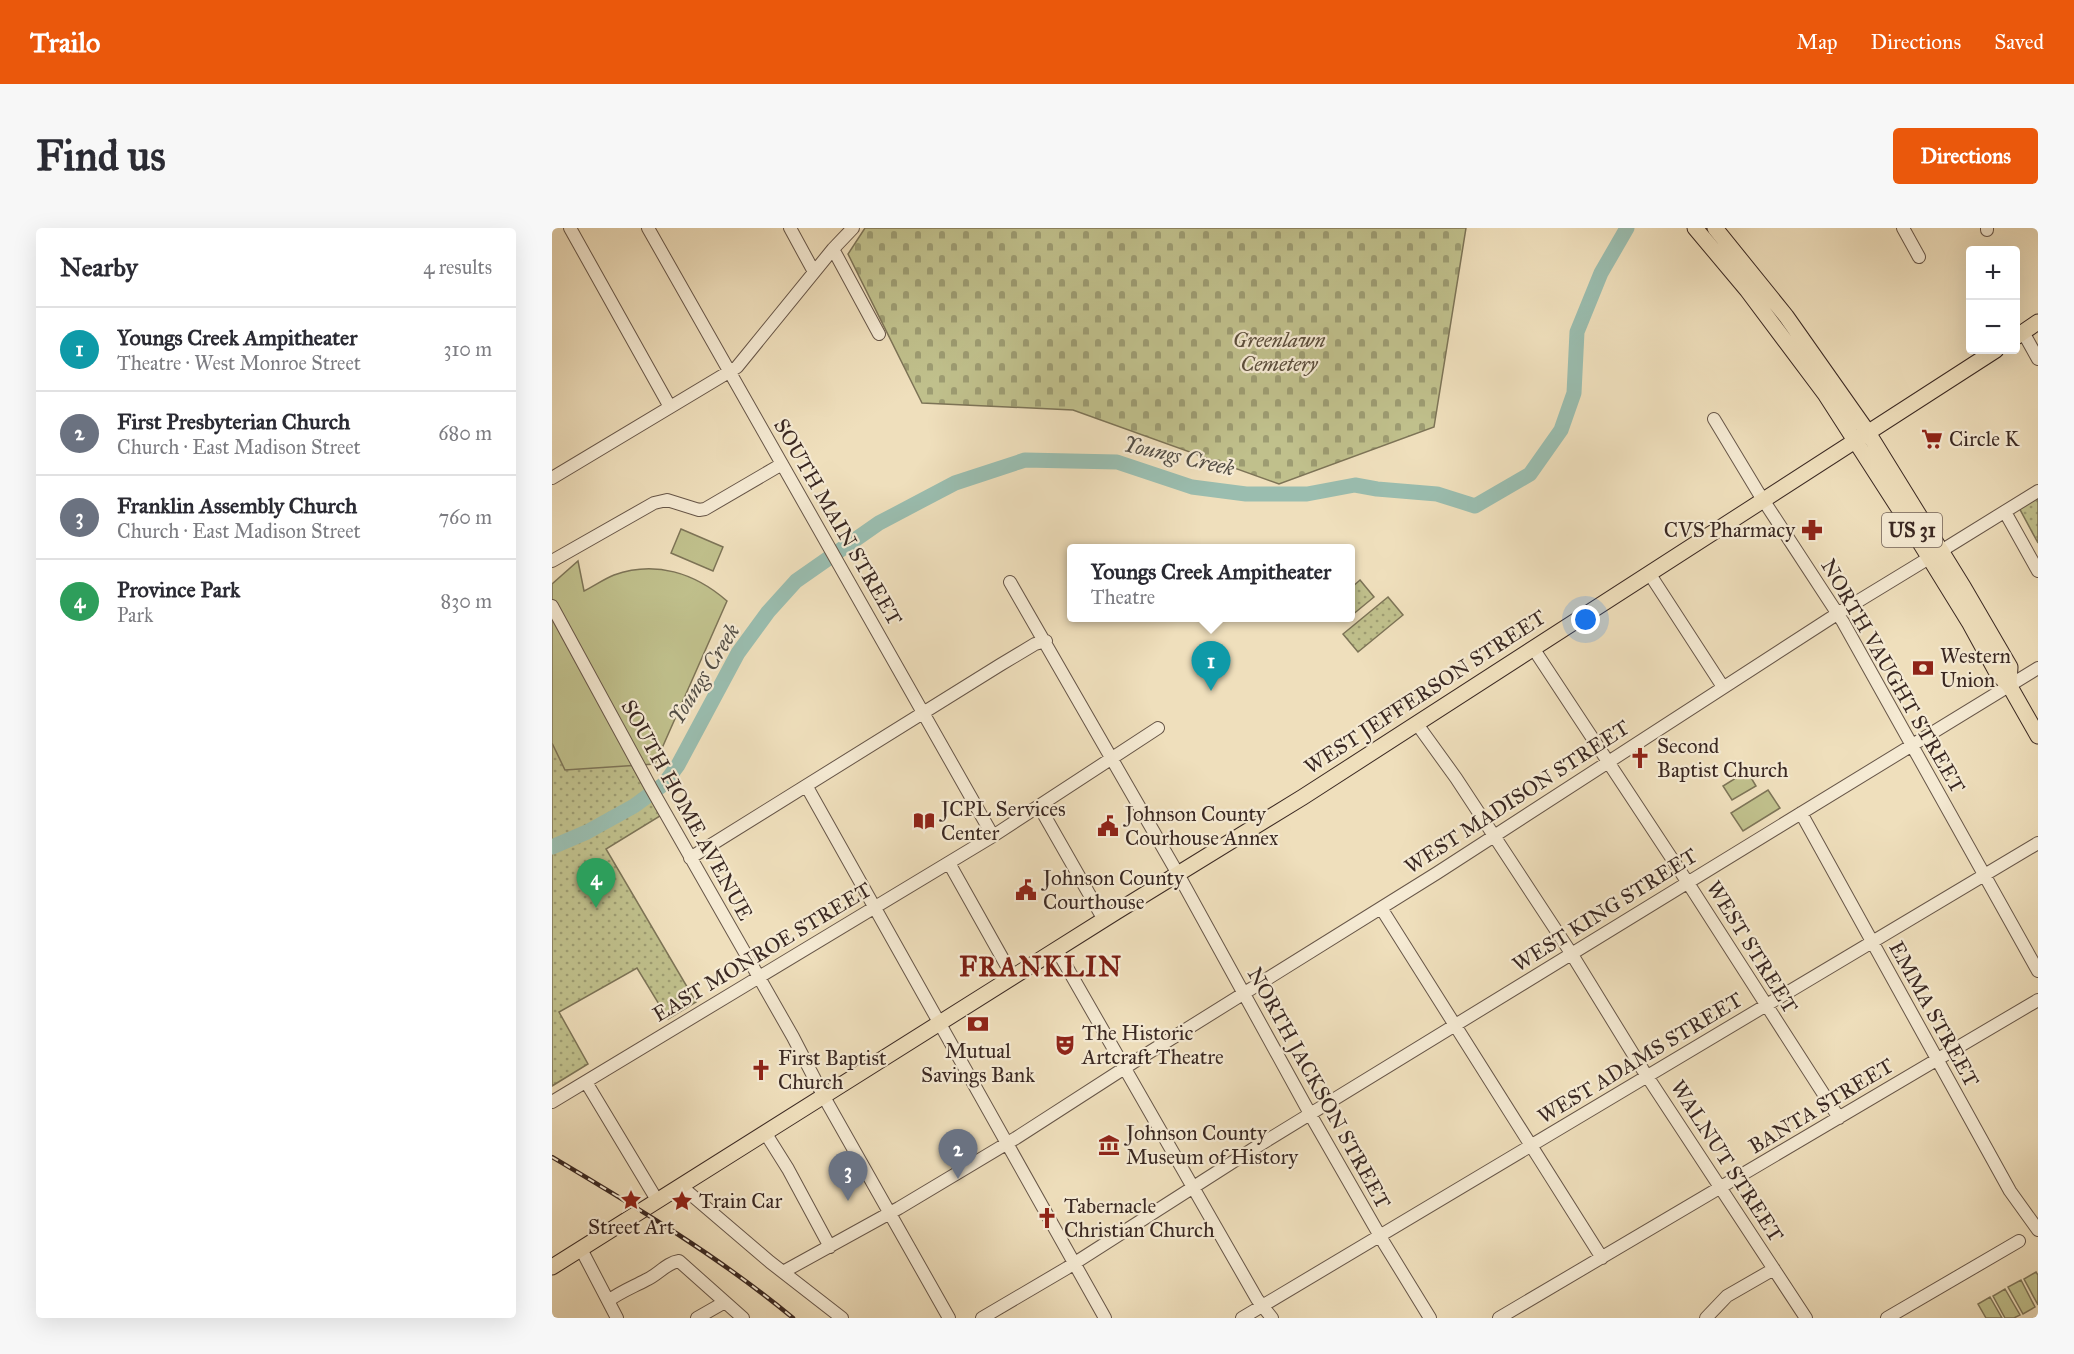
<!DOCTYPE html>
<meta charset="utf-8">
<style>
body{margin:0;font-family:"IM FELL Great Primer",serif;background:#f7f7f7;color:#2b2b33}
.controls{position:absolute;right:18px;top:18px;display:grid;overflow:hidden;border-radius:6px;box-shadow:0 6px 24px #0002}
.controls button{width:54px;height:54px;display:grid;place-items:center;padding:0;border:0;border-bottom:2px solid #e1e1e2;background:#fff;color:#2b2b33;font:30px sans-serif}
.you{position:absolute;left:1034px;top:392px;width:21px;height:21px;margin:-15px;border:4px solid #fff;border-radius:50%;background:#1a73e8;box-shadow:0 0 0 9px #1a73e833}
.badge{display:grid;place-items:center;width:39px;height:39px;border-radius:50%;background:#ea580c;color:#fff;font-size:20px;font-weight:700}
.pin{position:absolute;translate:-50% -50px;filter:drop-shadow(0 2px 3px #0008)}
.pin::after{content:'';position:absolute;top:32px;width:21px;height:18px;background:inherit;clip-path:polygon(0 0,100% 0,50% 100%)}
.popup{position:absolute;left:515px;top:316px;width:288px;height:78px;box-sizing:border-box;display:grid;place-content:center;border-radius:6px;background:#fff;filter:drop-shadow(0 2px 4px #0005);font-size:20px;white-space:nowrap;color:#7c7c81}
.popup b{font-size:22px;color:#2b2b33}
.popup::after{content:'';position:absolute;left:50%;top:100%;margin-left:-12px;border:12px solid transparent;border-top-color:#fff}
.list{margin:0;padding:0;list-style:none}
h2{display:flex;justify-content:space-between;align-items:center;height:78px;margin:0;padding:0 24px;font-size:26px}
h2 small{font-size:20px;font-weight:400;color:#7c7c81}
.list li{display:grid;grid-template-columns:39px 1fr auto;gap:18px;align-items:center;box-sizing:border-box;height:84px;padding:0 24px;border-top:2px solid #e1e1e2}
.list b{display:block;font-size:22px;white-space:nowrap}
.list p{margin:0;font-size:20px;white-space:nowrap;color:#7c7c81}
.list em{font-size:20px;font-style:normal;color:#7c7c81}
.map{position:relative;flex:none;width:1486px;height:1090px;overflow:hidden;border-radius:6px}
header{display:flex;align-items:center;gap:36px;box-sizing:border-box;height:84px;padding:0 30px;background:#ea580c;color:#fff}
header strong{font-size:28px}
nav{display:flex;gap:33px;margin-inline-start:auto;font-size:21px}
.intro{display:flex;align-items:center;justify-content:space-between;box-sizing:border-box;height:144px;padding:0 36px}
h1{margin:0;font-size:42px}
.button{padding:15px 27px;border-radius:6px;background:#ea580c;color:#fff;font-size:21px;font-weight:700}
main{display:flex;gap:36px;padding:0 36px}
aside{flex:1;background:#fff;border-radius:6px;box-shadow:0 6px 24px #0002}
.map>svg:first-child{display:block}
</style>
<header>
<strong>Trailo</strong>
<nav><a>Map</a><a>Directions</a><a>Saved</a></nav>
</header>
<div class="intro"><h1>Find us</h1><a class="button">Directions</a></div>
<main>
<aside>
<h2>Nearby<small>4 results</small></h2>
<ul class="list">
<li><span class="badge" style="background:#0f9aa8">1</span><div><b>Youngs Creek Ampitheater</b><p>Theatre · West Monroe Street</p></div><em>310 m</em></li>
<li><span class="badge" style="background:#6b7280">2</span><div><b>First Presbyterian Church</b><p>Church · East Madison Street</p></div><em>680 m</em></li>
<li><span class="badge" style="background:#6b7280">3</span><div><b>Franklin Assembly Church</b><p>Church · East Madison Street</p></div><em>760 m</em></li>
<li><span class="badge" style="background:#2e9e5b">4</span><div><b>Province Park</b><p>Park</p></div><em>830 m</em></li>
</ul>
</aside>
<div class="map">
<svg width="1486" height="1090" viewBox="0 0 1486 1090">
<defs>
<pattern id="green-dots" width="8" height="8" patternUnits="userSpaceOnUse" patternTransform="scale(1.5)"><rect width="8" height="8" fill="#c0c08c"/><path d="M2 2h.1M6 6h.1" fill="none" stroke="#9d9c72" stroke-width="1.8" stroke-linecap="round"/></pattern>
<pattern id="cemetery-stones" width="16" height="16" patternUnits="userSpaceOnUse" patternTransform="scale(1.5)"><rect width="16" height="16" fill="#c0c08c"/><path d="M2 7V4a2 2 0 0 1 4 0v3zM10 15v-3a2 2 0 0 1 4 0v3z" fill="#9d9c72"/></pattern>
</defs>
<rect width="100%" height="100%" fill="#efdfbc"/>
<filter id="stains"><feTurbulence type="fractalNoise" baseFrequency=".00333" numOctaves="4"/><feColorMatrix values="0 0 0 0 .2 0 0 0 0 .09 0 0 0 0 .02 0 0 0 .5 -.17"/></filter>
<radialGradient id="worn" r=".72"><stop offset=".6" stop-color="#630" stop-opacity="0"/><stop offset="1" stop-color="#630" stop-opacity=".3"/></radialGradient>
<path fill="url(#green-dots)" stroke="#7d7457" stroke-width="1.5" d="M 1486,263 L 1486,315 L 1465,276 Z
M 808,352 L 822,369 L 799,388 L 799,360 Z
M 836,369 L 851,387 L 806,424 L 791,406 Z
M 15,422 L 108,588 L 54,621 L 144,774 L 116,791 L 85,740 L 7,784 L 36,836 L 0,858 L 0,430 Z"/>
<path fill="url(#cemetery-stones)" stroke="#7d7457" stroke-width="1.5" d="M 313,0 L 914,0 L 882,199 L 727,256 L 521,182 L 370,175 L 296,26 Z"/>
<path fill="#c0c08c" stroke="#7d7457" stroke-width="1.5" d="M 129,301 L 171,319 L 161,343 L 119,325 Z
M 26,333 L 32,363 C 42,358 52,351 62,347 C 103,332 143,345 175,373 L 103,536 L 13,542 L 0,515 L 0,356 Z
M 1195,543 L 1204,558 L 1180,572 L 1171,558 Z
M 1216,562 L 1228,580 L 1191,603 L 1179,585 Z
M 1484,1044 L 1486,1047 L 1486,1077 L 1472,1051 Z
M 1469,1052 L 1483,1079 L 1471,1086 L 1456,1059 Z
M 1453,1061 L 1468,1087 L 1462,1090 L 1453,1090 L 1441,1068 Z
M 1438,1069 L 1450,1090 L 1434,1090 L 1426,1076 Z"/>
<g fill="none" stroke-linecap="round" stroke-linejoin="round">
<path stroke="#9abdaf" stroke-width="15" d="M 0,619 L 35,604 L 82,578 L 112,556 L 126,537 L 186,425 L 216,384 L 244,353 L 327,295 L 403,255 L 473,232 L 565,234 L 640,259 L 694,266 L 755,266 L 803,257 L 825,261 L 885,266 L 923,278 L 978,246 L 1009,202 L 1022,165 L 1025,104 L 1049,45 L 1075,0"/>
<defs>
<path id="minor" d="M 18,0 L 118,179
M 96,0 L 441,608
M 238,0 L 262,44
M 1351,0 L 1367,29
M 1435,0 L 1435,2
M 281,21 L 327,106
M 1471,104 L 1486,131
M 1162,191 L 1206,264 L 1291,394 L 1486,743
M 0,250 L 185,139 L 281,21 L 301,0
M 1453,284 L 1486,343
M 1389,323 L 1486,263
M 0,333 L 102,275 L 115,272 L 147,282 L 153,281 L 230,236
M 1097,345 L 1171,459
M 458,354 L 626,646 L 762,893 L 832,1015 L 878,1090
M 0,378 L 99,560 L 241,809 L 272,869 L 397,1090
M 981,420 L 1136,655 L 1287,890
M 865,496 L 904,550 L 1019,725 L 1091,842 L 1254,1090
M 255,559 L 553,1090
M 487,578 L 552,692
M 1249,585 L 1458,963 L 1486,1002
M 138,630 L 448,437 L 483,416 L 494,413
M 397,635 L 461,749
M 829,680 L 1050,1030
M 505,722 L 705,1071 L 720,1090
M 34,854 L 105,972
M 0,874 L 441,608 L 606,500
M 214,906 L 236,941 L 278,1019
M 129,958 L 218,1034 L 290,1090
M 29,1021 L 65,1090
M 231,1044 L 347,980 L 464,910 L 585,832 L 885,645 L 1285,386 L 1377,330
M 56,1073 C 68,1064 81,1059 94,1052 C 106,1047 114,1035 127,1033 L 191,1090
M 145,1090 L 173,1074
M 430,1090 L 515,1040 L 701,921 L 1486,440
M 690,1090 L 1486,615
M 947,1090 L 1486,772
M 1154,1090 L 1175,1068 L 1222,1041
M 1335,1090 L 1467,1013"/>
<path id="major" d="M 1143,0 L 1195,62 L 1273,166 L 1349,284 L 1417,394 L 1446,447 L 1457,457 L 1486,508
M 1163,0 L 1234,88 L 1315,203 L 1412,360 L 1458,439 L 1457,457
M 1464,109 L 1486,94
M 0,1039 L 564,684 L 751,569 L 1444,122"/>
</defs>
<use href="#minor" stroke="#675648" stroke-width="14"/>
<use href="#major" stroke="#3a2822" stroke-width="17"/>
<use href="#minor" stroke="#f5ead3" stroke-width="12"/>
<use href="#major" stroke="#efdfbc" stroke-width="15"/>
<defs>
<path id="rail" d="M 0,929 C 84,979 166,1028 241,1090"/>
</defs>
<use href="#rail" stroke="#3a2822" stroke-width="4.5"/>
<use href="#rail" stroke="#f5ead3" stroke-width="2" stroke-dasharray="7" stroke-linecap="butt"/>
</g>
<defs>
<symbol id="supermarket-bare" viewBox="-9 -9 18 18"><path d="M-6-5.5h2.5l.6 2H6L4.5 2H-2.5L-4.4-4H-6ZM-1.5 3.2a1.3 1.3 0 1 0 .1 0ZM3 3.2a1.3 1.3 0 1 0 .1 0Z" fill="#8f2418" stroke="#f5ead3" stroke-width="2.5" paint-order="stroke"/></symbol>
<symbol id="pharmacy-bare" viewBox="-9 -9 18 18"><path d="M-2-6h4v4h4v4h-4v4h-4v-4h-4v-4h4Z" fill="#8f2418" stroke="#f5ead3" stroke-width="2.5" paint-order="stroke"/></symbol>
<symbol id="bank-bare" viewBox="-9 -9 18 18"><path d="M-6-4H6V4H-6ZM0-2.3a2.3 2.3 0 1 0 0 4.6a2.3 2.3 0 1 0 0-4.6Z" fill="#8f2418" stroke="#f5ead3" stroke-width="2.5" paint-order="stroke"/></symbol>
<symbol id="church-bare" viewBox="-9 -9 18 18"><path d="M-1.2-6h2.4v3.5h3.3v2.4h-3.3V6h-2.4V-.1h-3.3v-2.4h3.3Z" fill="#8f2418" stroke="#f5ead3" stroke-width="2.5" paint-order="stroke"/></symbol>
<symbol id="library-bare" viewBox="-9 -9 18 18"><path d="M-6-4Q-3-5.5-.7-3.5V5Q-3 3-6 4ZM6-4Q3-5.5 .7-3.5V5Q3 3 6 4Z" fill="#8f2418" stroke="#f5ead3" stroke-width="2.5" paint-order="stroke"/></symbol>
<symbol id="civic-bare" viewBox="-9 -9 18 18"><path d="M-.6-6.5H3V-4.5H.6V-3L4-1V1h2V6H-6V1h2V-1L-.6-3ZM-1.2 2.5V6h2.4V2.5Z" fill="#8f2418" stroke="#f5ead3" stroke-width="2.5" paint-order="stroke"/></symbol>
<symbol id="theatre-bare" viewBox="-9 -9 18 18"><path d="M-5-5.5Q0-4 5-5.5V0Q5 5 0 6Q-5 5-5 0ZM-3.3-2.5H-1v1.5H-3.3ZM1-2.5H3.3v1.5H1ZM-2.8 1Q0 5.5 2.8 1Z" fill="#8f2418" stroke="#f5ead3" stroke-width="2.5" paint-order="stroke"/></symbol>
<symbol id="museum-bare" viewBox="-9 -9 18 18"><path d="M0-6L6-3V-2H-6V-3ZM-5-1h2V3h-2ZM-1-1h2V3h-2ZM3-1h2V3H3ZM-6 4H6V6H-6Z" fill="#8f2418" stroke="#f5ead3" stroke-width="2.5" paint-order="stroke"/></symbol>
<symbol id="sight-bare" viewBox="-9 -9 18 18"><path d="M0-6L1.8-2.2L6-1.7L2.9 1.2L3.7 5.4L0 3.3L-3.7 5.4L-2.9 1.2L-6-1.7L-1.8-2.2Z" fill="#8f2418" stroke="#f5ead3" stroke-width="2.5" paint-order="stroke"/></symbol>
</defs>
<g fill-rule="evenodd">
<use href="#supermarket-bare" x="1365" y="196" width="30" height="30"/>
<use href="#pharmacy-bare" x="1245" y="287" width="30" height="30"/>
<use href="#bank-bare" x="1356" y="425" width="30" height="30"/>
<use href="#church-bare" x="1073" y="515" width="30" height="30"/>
<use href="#library-bare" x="357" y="578" width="30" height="30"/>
<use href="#civic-bare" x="541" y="583" width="30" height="30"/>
<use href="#civic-bare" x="459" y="647" width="30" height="30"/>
<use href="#bank-bare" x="411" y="781" width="30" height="30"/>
<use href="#theatre-bare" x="498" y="802" width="30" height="30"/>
<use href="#church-bare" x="194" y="827" width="30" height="30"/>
<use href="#museum-bare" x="542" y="902" width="30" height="30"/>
<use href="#sight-bare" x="64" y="957" width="30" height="30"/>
<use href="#sight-bare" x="115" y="958" width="30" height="30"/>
<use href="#church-bare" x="480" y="975" width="30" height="30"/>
</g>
<g text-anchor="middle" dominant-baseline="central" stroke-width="4.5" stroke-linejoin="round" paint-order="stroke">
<rect fill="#f5ead3" stroke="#726257" stroke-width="1.5" x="1330" y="285" width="60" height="34" rx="4.5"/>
<g font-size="20" font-weight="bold" fill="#3a2822">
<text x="1360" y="302">US 31</text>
</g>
<g font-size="21" font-style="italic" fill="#5c4e3c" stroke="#f5ead3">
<text x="727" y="112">Greenlawn<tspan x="727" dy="24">Cemetery</tspan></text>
</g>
<g font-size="21" fill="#3a2822" stroke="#f5ead3" text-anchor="start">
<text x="1397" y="211">Circle K</text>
<text x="1243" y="302" text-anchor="end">CVS Pharmacy</text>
<text x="1388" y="428">Western<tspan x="1388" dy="24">Union</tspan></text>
<text x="1105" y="518">Second<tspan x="1105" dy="24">Baptist Church</tspan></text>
<text x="389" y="581">JCPL Services<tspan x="389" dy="24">Center</tspan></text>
<text x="573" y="586">Johnson County<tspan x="573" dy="24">Courhouse Annex</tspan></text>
<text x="491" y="650">Johnson County<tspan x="491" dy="24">Courthouse</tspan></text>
<text x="530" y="805">The Historic<tspan x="530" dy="24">Artcraft Theatre</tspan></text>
<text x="426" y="823" text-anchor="middle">Mutual<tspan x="426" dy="24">Savings Bank</tspan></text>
<text x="226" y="830">First Baptist<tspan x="226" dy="24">Church</tspan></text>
<text x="574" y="905">Johnson County<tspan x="574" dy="24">Museum of History</tspan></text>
<text x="147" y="973">Train Car</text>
<text x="512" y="978">Tabernacle<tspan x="512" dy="24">Christian Church</tspan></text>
<text x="79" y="999" text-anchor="middle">Street Art</text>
</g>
<g font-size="21" fill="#3a2822" stroke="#f5ead3">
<text transform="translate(286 294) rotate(60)">SOUTH MAIN STREET</text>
<text transform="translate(1341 448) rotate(60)">NORTH VAUGHT STREET</text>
<text transform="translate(873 464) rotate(-33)">WEST JEFFERSON STREET</text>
<text transform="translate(965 569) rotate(-33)">WEST MADISON STREET</text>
<text transform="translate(135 582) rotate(61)">SOUTH HOME AVENUE</text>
<text transform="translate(1053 682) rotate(-32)">WEST KING STREET</text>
<text transform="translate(1200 719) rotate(58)">WEST STREET</text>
<text transform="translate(210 724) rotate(-31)">EAST MONROE STREET</text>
<text transform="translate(1382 786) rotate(61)">EMMA STREET</text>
<text transform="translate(1088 830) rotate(-31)">WEST ADAMS STREET</text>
<text transform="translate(767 860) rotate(61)">NORTH JACKSON STREET</text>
<text transform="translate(1269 878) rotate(-31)">BANTA STREET</text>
<text transform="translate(1175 933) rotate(57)">WALNUT STREET</text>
</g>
<g font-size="22" font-style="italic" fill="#524d45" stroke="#f5ead3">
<text transform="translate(627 228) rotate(13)">Youngs Creek</text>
<text transform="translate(152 446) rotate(-58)">Youngs Creek</text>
</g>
<g font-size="27" font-weight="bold" letter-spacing="1.5" fill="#7a1f14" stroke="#f5ead3">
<text x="489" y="738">FRANKLIN</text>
</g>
</g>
<rect width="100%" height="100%" filter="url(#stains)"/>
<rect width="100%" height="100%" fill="url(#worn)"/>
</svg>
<div class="controls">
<button>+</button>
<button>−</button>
</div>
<div class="you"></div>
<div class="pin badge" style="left:659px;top:463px;background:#0f9aa8">1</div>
<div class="popup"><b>Youngs Creek Ampitheater</b>Theatre</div>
<div class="pin badge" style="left:406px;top:951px;background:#6b7280">2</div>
<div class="pin badge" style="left:296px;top:973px;background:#6b7280">3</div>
<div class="pin badge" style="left:44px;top:680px;background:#2e9e5b">4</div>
</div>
</main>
